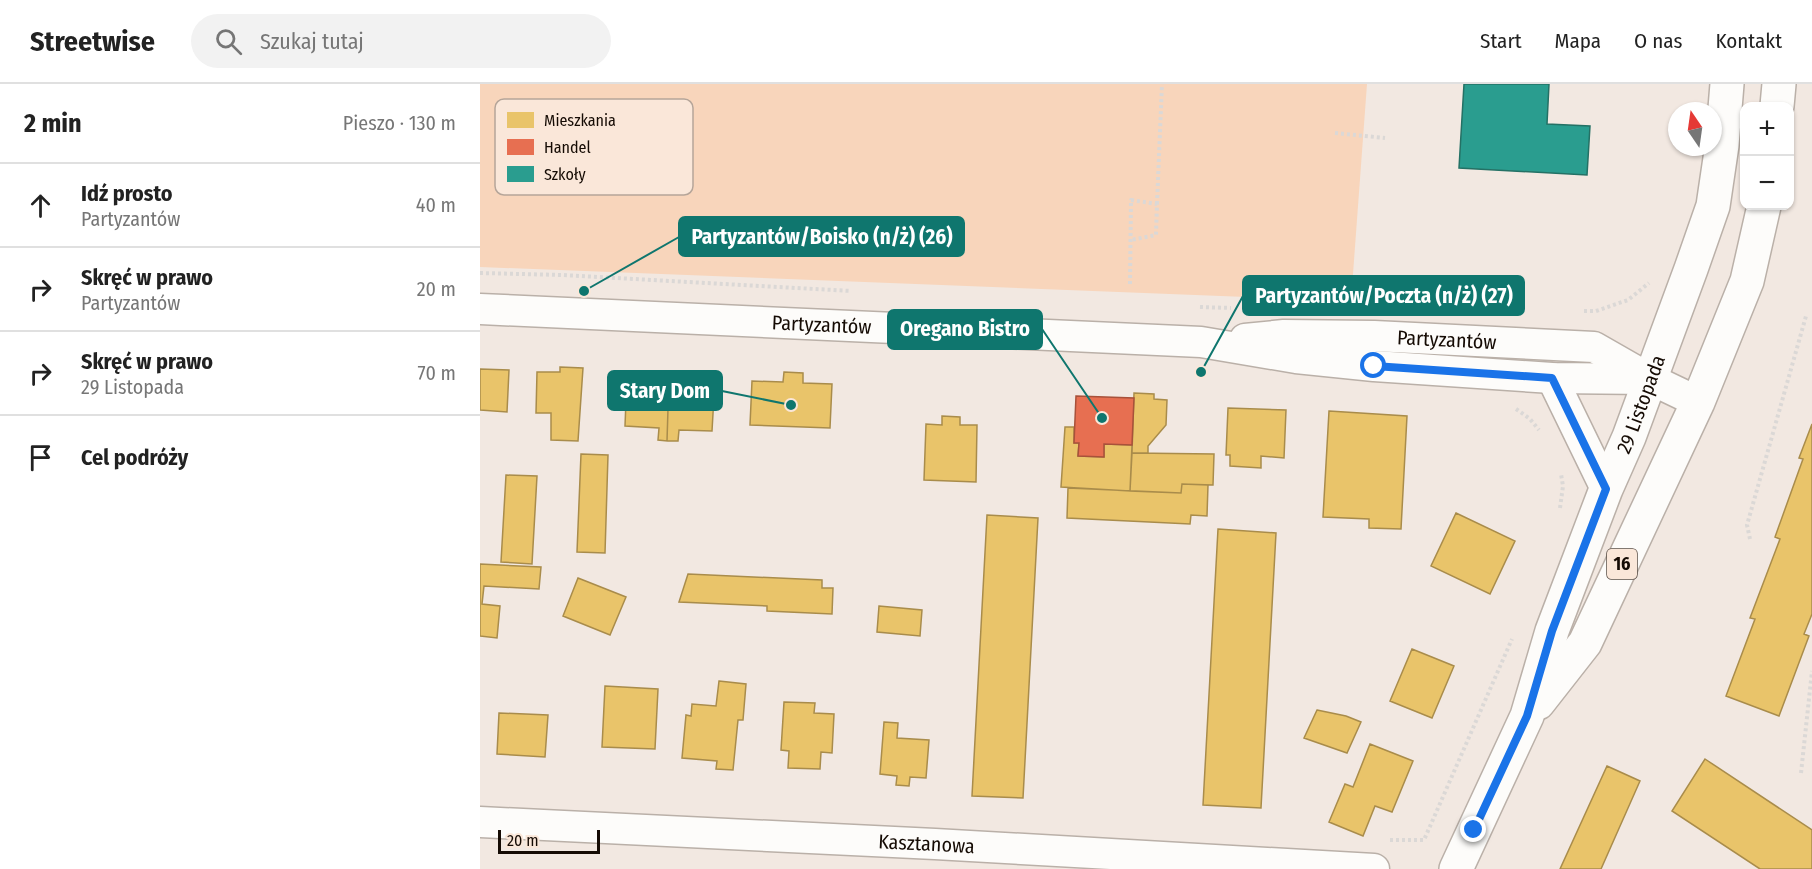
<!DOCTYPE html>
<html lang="pl">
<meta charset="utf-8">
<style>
body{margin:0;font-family:"Fira Sans Condensed",sans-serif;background:#f2f2f2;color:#222}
.controls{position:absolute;right:18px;top:18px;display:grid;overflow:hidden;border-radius:12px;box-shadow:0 2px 4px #0004}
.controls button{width:54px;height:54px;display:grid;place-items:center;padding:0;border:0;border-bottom:2px solid #e0e0e0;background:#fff;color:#222;font:30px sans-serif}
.compass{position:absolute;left:1188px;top:18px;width:54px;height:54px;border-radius:50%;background:#fff;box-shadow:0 2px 4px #0004;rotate:347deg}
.scale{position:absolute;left:18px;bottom:15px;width:102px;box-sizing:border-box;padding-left:6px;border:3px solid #150b04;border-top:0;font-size:16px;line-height:21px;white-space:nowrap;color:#150b04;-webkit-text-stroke:4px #fae7d9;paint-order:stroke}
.stop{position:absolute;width:18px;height:18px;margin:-14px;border:4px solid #1a73e8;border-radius:50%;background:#fff}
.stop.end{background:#1a73e8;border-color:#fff;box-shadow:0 2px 6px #0008}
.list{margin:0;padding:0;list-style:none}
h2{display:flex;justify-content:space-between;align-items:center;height:78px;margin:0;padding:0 24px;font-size:26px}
h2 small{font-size:20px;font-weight:400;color:#767676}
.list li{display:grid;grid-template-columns:39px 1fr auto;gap:18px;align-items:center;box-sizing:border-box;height:84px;padding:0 24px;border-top:2px solid #e0e0e0}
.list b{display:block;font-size:22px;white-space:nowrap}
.list p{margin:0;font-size:20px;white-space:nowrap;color:#767676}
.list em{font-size:20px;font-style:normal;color:#767676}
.icon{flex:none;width:33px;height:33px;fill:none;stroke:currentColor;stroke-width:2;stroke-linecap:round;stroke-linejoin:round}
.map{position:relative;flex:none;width:1332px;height:785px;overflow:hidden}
header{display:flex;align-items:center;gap:36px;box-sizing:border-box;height:84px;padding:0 30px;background:#fff;border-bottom:2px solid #e0e0e0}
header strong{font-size:28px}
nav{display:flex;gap:33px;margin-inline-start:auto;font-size:21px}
.search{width:420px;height:54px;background:#f2f2f2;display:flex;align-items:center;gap:15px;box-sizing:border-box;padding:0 21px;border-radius:33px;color:#767676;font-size:22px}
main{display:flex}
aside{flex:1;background:#fff}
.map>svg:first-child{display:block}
</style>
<header>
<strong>Streetwise</strong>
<div class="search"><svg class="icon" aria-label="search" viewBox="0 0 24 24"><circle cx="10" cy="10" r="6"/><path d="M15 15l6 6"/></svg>Szukaj tutaj</div>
<nav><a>Start</a><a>Mapa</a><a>O nas</a><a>Kontakt</a></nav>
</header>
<main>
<aside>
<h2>2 min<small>Pieszo · 130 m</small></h2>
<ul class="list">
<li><svg class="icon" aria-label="ahead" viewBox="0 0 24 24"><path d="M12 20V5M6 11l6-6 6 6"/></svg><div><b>Idź prosto</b><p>Partyzantów</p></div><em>40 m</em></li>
<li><svg class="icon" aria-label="right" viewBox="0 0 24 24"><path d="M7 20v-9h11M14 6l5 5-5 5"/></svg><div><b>Skręć w prawo</b><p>Partyzantów</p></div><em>20 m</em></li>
<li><svg class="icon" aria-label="right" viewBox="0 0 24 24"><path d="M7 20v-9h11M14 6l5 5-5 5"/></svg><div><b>Skręć w prawo</b><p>29 Listopada</p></div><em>70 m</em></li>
<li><svg class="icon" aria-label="arrive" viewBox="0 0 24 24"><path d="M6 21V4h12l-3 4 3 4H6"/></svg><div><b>Cel podróży</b></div></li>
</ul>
</aside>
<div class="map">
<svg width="1332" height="785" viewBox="0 0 1332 785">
<rect width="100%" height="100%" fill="#f2e8e1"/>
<path fill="#f8d5bb" d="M 0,0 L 887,0 L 871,217 L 0,183 Z"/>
<path fill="#e9c46a" stroke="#a98c4b" stroke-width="1.5" d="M 80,283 L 103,284 L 98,357 L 71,356 L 71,329 L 56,329 L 57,288 L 80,288 Z
M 0,285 L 29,286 L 27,328 L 0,326 Z
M 304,288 L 323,289 L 323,299 L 352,300 L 350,344 L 270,341 L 272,297 L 303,298 Z
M 147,291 L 189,293 L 187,357 L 178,356 L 179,344 L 145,342 Z
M 189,293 L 235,295 L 232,347 L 199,346 L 198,357 L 187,357 Z
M 654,309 L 674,310 L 674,315 L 687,316 L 686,341 L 668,362 L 668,369 L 652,369 Z
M 748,324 L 806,326 L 804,374 L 781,372 L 781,384 L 750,382 L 750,371 L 746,371 Z
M 849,327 L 927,332 L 921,445 L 889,444 L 889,435 L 843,433 Z
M 462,332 L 480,333 L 480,341 L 497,341 L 496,398 L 444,396 L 446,340 L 462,341 Z
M 1332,340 L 1332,530 L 1324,550 L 1329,552 L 1299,632 L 1246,612 L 1275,535 L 1270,534 L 1300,455 L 1295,453 L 1323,375 L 1319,374 Z
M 585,343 L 594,343 L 594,359 L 599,359 L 598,372 L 624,373 L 624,360 L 652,361 L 650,407 L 581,403 Z
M 652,369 L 734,370 L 733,401 L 702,400 L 701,409 L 650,407 Z
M 101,370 L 128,371 L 125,469 L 97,468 Z
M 26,391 L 57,392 L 52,480 L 21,478 Z
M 702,400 L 728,401 L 727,432 L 711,431 L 710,440 L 587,434 L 588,404 L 701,409 Z
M 976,429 L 1035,457 L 1010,510 L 951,482 Z
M 507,431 L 558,434 L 543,714 L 492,712 Z
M 738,445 L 796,449 L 781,724 L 723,721 Z
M 0,480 L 61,483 L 59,505 L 4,502 L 2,520 L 20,522 L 17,554 L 0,552 Z
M 208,490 L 342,496 L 342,504 L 353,504 L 352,530 L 287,527 L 287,522 L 199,518 Z
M 98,494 L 146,513 L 130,551 L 83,532 Z
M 399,522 L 442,526 L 440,552 L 397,548 Z
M 932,565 L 974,582 L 952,634 L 910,617 Z
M 239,597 L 266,600 L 263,636 L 258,636 L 253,686 L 236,685 L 237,677 L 202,674 L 206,631 L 211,632 L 212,620 L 236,622 Z
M 125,602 L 178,605 L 175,665 L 122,663 Z
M 304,618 L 335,619 L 334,629 L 354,630 L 352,669 L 341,668 L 340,685 L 308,684 L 309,667 L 301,666 Z
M 837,626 L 866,632 L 881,638 L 867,669 L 824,654 Z
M 19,629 L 68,631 L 65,673 L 17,670 Z
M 404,638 L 418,639 L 417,654 L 449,656 L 446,694 L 430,693 L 429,702 L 416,701 L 417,692 L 400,690 Z
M 890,660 L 933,677 L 912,728 L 895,722 L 883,752 L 849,738 L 865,700 L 873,703 Z
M 1225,675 L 1332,746 L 1332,785 L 1280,785 L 1192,727 Z
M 1127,682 L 1160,697 L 1121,785 L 1080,785 Z"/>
<path fill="#e76f51" stroke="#a8513a" stroke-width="1.5" d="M 596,312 L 654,314 L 652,361 L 624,360 L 624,373 L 598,372 L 599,359 L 594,359 Z"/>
<path fill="#2a9d8f" stroke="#247165" stroke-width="1.5" d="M 984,0 L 1069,0 L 1067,40 L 1110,42 L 1107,91 L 979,84 Z"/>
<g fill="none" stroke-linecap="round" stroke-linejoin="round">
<defs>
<g id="minor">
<path id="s1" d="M 0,225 L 721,258 L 816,274 L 894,282 L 1072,294 L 1170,295"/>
<path id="s2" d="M 765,255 L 804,251 L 894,252 L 1114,263 L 1170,295 L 1218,318"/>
<path d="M 1072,294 L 1126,405"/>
<path id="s3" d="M 0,738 L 455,760 L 894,785"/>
</g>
<g id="primary">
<path d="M 1297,22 L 1299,0"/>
<path d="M 1058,619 L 1105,559 L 1218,318 L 1267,197 L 1284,122"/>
<path id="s4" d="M 976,785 L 1047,632 L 1072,547 L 1126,405 L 1149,353 L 1211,185 L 1233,122 L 1242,61 L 1247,0"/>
</g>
</defs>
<use href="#minor" stroke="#bab0a8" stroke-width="33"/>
<use href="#primary" stroke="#bab0a8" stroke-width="36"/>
<path stroke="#dbd8d6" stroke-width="4" stroke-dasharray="3 3" stroke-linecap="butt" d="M 855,49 L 905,54
M 677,120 L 682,0
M 0,189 L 82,191 L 371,207
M 650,200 L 651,116 L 677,120 L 676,151 L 651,156
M 720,223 L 751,224
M 1104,227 L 1116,227
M 1116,227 L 1148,216 L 1169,199
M 1036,325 L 1050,335 L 1059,346
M 1080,424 L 1083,402 L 1081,390
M 1270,455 L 1267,441 L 1326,232
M 1321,689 L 1332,587
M 910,756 L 944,756 L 1032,555"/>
<use href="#minor" stroke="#fdfcfa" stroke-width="30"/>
<use href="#primary" stroke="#fdfcfa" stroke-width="33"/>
</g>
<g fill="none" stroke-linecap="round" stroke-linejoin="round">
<path stroke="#1a73e8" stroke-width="8" d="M 894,282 L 1072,294 L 1126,405 L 1072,547 L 1047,632 L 994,746"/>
</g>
<g text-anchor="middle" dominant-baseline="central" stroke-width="6" stroke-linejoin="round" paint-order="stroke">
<rect fill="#fae7d9" stroke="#5a4d44" stroke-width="1.5" x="1127" y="465" width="30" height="30" rx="4.5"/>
<g font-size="18" font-weight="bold" fill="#150b04">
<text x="1142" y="480">16</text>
</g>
<g font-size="20" fill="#150b04" stroke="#fae7d9">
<text stroke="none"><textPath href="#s1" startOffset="342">Partyzantów</textPath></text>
<text stroke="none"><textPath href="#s2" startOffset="202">Partyzantów</textPath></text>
<text stroke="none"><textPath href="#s4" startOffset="501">29 Listopada</textPath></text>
<text stroke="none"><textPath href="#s3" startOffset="447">Kasztanowa</textPath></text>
</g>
</g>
<rect x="15" y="15" width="198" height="96" rx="9" fill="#fae7d9" stroke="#b5a599" stroke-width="1.5"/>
<rect x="27" y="28" width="27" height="16" fill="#e9c46a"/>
<rect x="27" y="55" width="27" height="16" fill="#e76f51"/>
<rect x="27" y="82" width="27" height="16" fill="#2a9d8f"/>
<g font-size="16" fill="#150b04">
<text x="64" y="42">Mieszkania</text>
<text x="64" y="69">Handel</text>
<text x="64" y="96">Szkoły</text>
</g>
<path fill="none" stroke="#0f766e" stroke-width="2" d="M104 207L199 153M721 288L763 212M622 334L562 245M311 321L242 307"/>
<g fill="#0f766e" stroke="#fae7d9" stroke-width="2">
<circle cx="104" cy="207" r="6"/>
<circle cx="721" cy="288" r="6"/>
<circle cx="622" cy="334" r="6"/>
<circle cx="311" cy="321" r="6"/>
</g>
<g fill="#0f766e" stroke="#0f766e" stroke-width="2">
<rect x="199" y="133" width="285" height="39" rx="6"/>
<rect x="763" y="192" width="281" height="39" rx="6"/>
<rect x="408" y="226" width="154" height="39" rx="6"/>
<rect x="128" y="287" width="114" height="39" rx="6"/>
</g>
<g font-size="21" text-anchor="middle" font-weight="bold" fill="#fff">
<text x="342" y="160">Partyzantów/Boisko (n/ż) (26)</text>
<text x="904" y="219">Partyzantów/Poczta (n/ż) (27)</text>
<text x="485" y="252">Oregano Bistro</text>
<text x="185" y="314">Stary Dom</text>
</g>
</svg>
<div class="controls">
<button>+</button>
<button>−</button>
</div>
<svg class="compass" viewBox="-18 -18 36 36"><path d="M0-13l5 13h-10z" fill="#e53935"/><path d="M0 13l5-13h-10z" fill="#767676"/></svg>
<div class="scale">20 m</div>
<div class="stop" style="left:894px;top:282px"></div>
<div class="stop end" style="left:994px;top:746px"></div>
</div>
</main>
